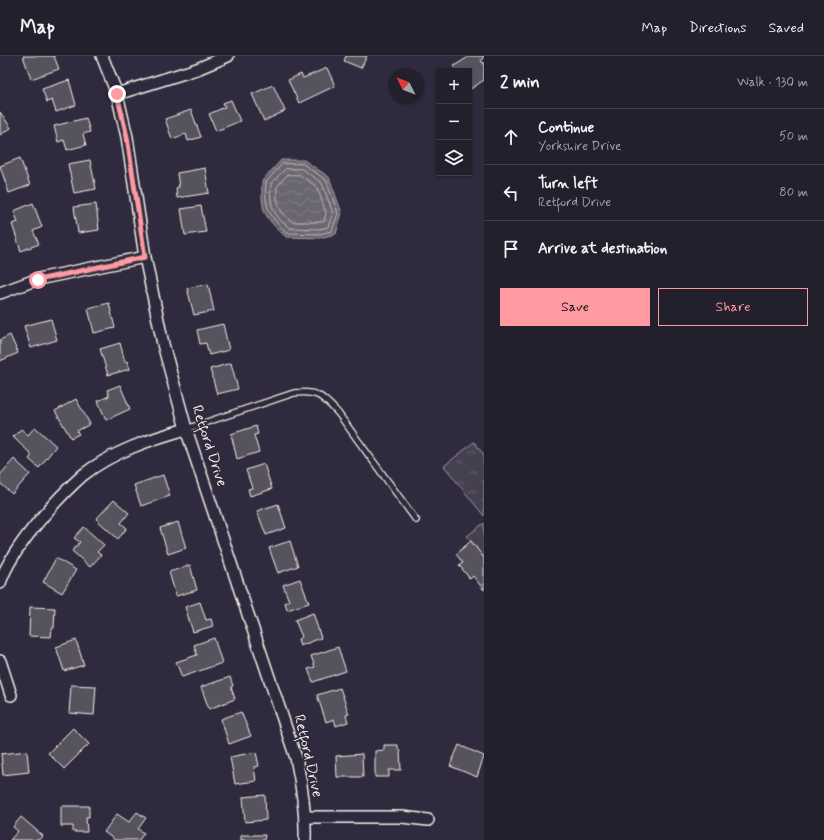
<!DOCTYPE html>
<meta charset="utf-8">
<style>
body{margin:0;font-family:Mynerve,sans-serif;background:#2f2d3a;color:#f1f3f6}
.controls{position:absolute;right:12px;top:12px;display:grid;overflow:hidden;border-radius:0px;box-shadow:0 1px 3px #0004}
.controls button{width:36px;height:36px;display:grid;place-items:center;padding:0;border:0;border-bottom:1px solid #403e4a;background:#23202e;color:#f1f3f6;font:20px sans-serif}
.compass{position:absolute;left:388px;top:12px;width:36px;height:36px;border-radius:50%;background:#23202e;box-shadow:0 1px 3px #0004;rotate:312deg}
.stop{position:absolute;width:12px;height:12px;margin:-9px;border:3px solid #ff9aa2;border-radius:50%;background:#fff}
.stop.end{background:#ff9aa2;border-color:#fff;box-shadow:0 1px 4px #0008}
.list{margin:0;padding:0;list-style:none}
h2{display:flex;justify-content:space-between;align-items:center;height:52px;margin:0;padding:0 16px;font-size:17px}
h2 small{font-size:13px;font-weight:400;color:#a3a3aa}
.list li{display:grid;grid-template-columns:26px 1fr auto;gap:12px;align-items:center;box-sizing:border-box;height:56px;padding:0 16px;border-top:1px solid #403e4a}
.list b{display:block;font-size:15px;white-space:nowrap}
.list p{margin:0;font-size:13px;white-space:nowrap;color:#a3a3aa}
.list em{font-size:13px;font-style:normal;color:#a3a3aa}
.actions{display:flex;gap:8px;padding:12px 16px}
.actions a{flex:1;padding:9px 0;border:1px solid #ff9aa2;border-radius:0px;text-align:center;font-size:14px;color:#ff9aa2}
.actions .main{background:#ff9aa2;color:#111}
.icon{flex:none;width:22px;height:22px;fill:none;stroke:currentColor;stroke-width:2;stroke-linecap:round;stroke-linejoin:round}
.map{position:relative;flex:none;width:484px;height:784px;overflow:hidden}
header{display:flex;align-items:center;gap:24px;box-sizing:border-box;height:56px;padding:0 20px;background:#23202e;border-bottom:1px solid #403e4a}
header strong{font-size:19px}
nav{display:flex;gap:22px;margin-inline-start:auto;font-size:14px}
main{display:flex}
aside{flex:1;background:#23202e}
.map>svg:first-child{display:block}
</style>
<header>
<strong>Map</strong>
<nav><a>Map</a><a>Directions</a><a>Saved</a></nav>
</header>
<main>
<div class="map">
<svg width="484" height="784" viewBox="0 0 484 784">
<defs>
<pattern id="grass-tufts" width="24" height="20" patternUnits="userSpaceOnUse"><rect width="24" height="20" fill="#454050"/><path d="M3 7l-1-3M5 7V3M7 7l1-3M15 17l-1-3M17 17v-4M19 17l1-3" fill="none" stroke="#605c69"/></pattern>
<pattern id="water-waves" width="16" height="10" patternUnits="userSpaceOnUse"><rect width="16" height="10" fill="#6a6670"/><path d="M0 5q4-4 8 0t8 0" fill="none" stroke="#807c84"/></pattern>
</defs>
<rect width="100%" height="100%" fill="#2f2a3d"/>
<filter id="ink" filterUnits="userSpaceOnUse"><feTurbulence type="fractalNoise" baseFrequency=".025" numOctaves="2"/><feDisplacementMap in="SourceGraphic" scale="8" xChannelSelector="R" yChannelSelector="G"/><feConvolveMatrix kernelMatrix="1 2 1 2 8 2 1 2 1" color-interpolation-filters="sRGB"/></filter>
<g filter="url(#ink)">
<path fill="url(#grass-tufts)" stroke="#9c989c" d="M 474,386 L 484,399 L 484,460 L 444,410 Z"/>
<path fill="#454050" stroke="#9c989c" d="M 484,467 L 484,502 L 467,480 Z"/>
<path fill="url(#water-waves)" stroke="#a19ea0" d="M 281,104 L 304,104 L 329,121 L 342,157 L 336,178 L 319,182 L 286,181 C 263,160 261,156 262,125 Z"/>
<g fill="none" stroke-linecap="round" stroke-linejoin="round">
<path stroke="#bdb9b8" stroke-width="1" d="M 303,108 L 326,124 L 338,157 L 332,175 L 319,178 L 288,177 C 269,162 264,150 266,126 L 282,108 Z
M 302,113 L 322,127 L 333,157 L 328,171 L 318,173 L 290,172 C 273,160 269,149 271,128 L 285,113 Z
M 300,119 L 317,131 L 326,157 L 324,166 L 292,166 C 279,156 276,146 277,131 L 287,119 Z"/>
</g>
<path fill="#56525f" stroke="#f4f1e8" d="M 23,0 L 54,0 L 59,13 L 31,23 Z
M 346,0 L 367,0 L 361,12 L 344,5 Z
M 470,0 L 484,0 L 481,5 L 483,7 L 484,6 L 484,24 L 469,34 L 469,15 L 457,15 L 454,10 Z
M 327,12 L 335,30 L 299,47 L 288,24 L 301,18 L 303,22 Z
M 69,24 L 76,49 L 56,56 L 52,44 L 47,46 L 42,33 Z
M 273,29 L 285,55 L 264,65 L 252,38 Z
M 231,44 L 240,65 L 216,75 L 209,58 L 225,51 L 223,47 Z
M 191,54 L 201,81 L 188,85 L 186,78 L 172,83 L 165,63 Z
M 0,56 L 11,72 L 0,79 Z
M 86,62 L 90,76 L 83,78 L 86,89 L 67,94 L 64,84 L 58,86 L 54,70 Z
M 20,102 L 30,129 L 9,137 L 0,110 Z
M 90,104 L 96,133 L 74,137 L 68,108 Z
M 205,112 L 209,137 L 177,142 L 176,132 L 179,131 L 177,117 Z
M 33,147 L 42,171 L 33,175 L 39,188 L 21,195 L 12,168 L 18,166 L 14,155 Z
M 96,148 L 99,174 L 78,177 L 74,151 Z
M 201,150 L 206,176 L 185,179 L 181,153 Z
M 208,228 L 214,255 L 194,259 L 187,232 Z
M 109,247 L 115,272 L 94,277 L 88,252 Z
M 51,263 L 57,284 L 31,292 L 24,270 Z
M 223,268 L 229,294 L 209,299 L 206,287 L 200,288 L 197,274 Z
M 10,279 L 18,297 L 0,305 L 0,284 Z
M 120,287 L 125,306 L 127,305 L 130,313 L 108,319 L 100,293 Z
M 231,307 L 238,333 L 217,338 L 210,313 Z
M 120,329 L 130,353 L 106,364 L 98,345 L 109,340 L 107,334 Z
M 76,343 L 90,368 L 77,375 L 79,378 L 71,382 L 55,355 Z
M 256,370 L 258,378 L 254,379 L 259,396 L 237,403 L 231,378 Z
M 35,371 L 56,390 L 39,412 L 29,403 L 32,399 L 13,381 L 21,373 L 28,379 Z
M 14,403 L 30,418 L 12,438 L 0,427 L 0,419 Z
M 264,408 L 272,433 L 250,440 L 248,433 L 252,432 L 246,414 Z
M 163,419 L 170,440 L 141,450 L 134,429 Z
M 114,444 L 129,457 L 121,467 L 127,472 L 118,483 L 96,463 Z
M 278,448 L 286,472 L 266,479 L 257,455 Z
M 178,466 L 186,492 L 168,498 L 160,472 Z
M 84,471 L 104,489 L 97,496 L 101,499 L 90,511 L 72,495 L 80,486 L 74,482 Z
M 290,485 L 298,510 L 278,517 L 269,492 Z
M 471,485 L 484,502 L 484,534 L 473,520 L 470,523 L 459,509 L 463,507 L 456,498 Z
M 56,502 L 76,514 L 62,537 L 43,526 Z
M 190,509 L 197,534 L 176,540 L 169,516 Z
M 300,523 L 309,547 L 287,554 L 285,546 L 289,545 L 283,529 Z
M 200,546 L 206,564 L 211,563 L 213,570 L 193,576 L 185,551 Z
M 30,551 L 55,552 L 54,572 L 52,572 L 51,581 L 29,580 Z
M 313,557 L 321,582 L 300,590 L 298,583 L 302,581 L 295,564 Z
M 214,582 L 222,607 L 182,621 L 176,606 L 197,599 L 194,589 Z
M 76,584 L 84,609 L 64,615 L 56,591 Z
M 338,591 L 346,615 L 313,626 L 308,613 L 315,611 L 311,600 Z
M 230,621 L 233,630 L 231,631 L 235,643 L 209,653 L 201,631 Z
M 71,629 L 96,630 L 94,659 L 69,657 Z
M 340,632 L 349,658 L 346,659 L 348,666 L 336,670 L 334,663 L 326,666 L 317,639 Z
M 241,656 L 251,680 L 229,688 L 221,663 Z
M 73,672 L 89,688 L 64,713 L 48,697 Z
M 384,689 L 398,689 L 398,694 L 400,694 L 401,714 L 389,714 L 389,721 L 375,721 L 375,695 L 384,694 Z
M 459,689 L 484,700 L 477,721 L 450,710 Z
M 27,695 L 29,716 L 3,719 L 1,698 Z
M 256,696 L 259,710 L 254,711 L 256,725 L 235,728 L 230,701 Z
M 362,698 L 363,721 L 337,721 L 336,700 Z
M 265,739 L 266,764 L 245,766 L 243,741 Z
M 61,750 L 89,750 L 89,761 L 86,761 L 87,776 L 73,776 L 73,770 L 61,770 Z
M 137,756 L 146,762 L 138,773 L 144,777 L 139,784 L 115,784 L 104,776 L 117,758 L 129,766 Z
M 21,761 L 43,780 L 40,784 L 10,784 L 18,775 L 13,771 Z
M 241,779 L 265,779 L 264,784 L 241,784 Z"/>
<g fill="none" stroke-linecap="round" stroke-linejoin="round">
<defs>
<path id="lane" d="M 186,373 L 294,337 C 318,334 323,341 338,357 L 416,464"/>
<path id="street" d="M 102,0 L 117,38 L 127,81 L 145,201 L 163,288 L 186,373 L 296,702 C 302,730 306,756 305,784
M 117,38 L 197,13 L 228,0
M 0,237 L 38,223 L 145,201
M 0,527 C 11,493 56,443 83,419 C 112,396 151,383 186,373
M 0,605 L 11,639
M 306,761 L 402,761 L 428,764"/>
</defs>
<use href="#lane" stroke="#f4f1e8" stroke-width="8"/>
<use href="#street" stroke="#f4f1e8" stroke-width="14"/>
<use href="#lane" stroke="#2f2a3d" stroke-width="5.5"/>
<use href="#street" stroke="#2f2a3d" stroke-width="11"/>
</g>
</g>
<g fill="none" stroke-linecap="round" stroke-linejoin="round" filter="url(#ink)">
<path stroke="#ff9aa2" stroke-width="5" d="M 38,224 L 145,201 L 127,81 L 117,38"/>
</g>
<g text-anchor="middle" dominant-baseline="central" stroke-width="3.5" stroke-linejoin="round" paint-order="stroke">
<g font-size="15" fill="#f4f1e8" stroke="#2f2a3d">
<text transform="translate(209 390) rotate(72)">Retford Drive</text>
<text transform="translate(308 700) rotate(77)">Retford Drive</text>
</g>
</g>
</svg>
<div class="controls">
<button>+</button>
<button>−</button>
<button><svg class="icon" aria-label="layers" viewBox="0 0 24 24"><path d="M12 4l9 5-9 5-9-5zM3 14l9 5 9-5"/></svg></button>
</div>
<svg class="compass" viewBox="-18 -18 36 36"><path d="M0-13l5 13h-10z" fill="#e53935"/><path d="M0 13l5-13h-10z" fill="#a3a3aa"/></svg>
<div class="stop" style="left:38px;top:224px"></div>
<div class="stop end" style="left:117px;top:38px"></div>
</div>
<aside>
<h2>2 min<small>Walk · 130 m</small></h2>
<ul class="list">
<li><svg class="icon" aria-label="ahead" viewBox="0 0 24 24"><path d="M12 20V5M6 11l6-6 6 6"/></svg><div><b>Continue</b><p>Yorkshire Drive</p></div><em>50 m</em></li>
<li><svg class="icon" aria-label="left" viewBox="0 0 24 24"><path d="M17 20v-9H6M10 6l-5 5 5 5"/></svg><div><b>Turn left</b><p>Retford Drive</p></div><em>80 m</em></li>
<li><svg class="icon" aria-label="arrive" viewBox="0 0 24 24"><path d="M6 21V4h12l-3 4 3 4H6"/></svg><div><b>Arrive at destination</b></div></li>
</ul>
<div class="actions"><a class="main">Save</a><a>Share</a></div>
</aside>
</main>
